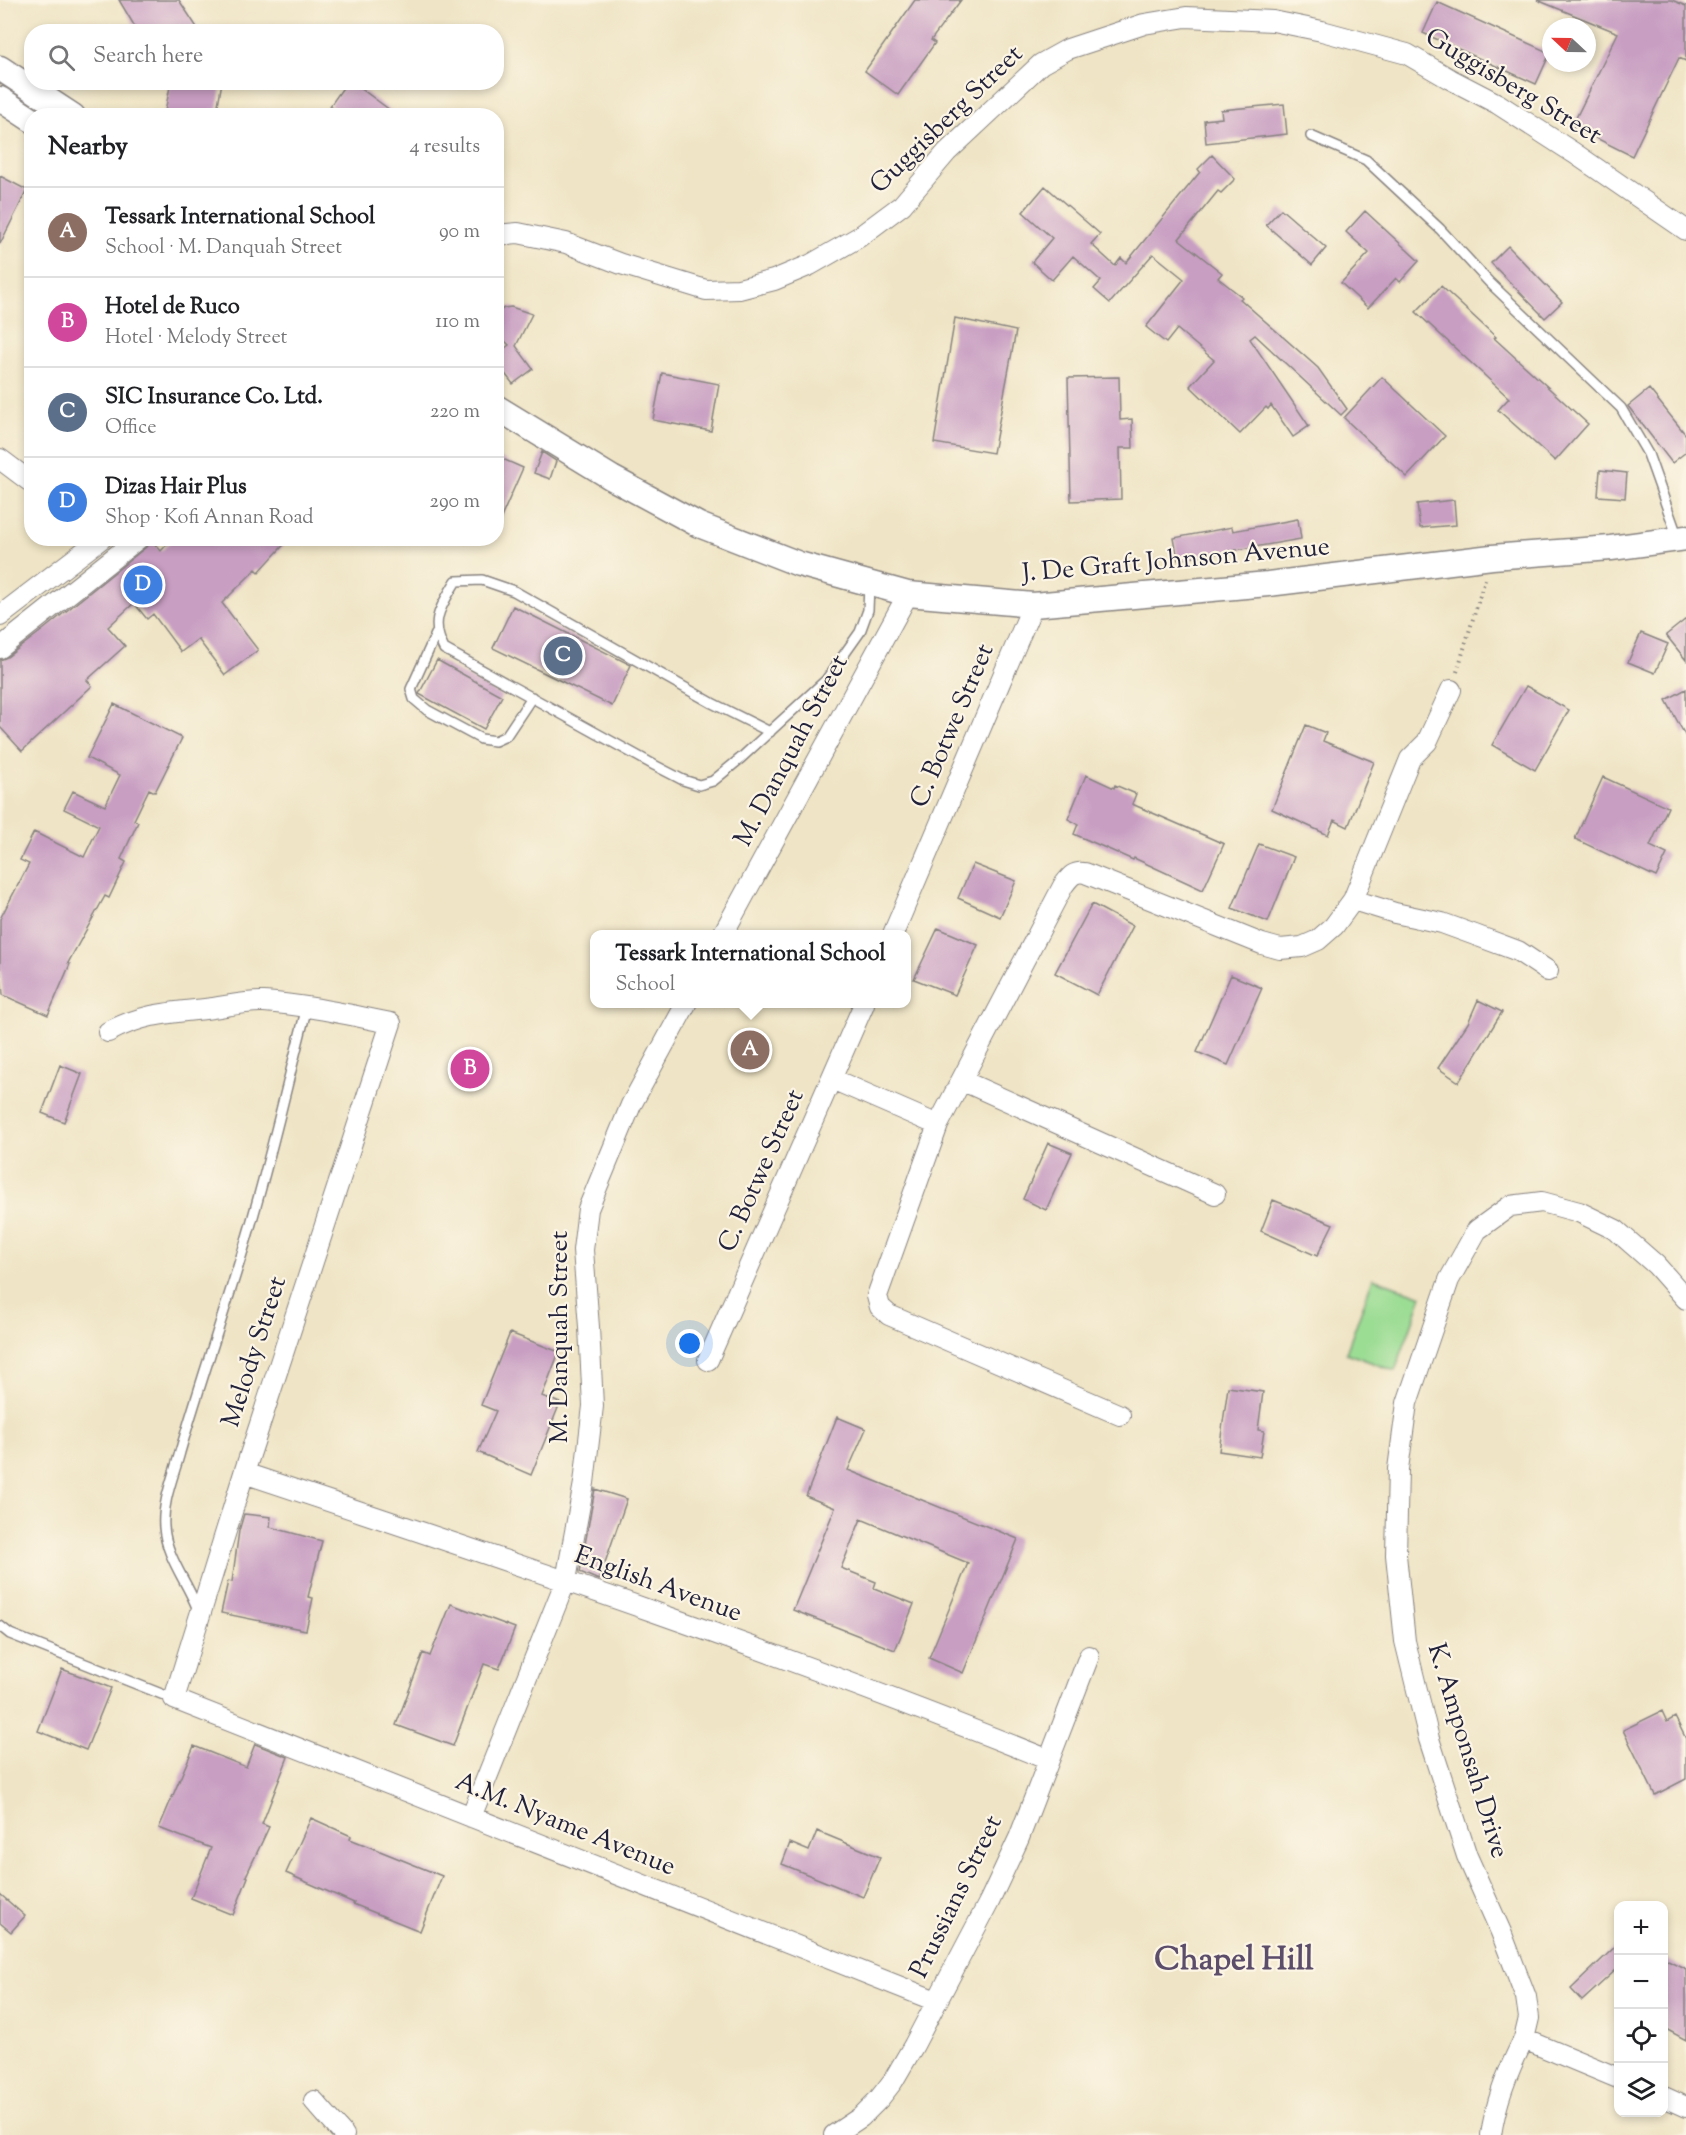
<!DOCTYPE html>
<meta charset="utf-8">
<style>
body{margin:0;font-family:"Sorts Mill Goudy",serif;background:#f2f2f2;color:#202124}
.controls{position:absolute;right:18px;bottom:18px;display:grid;overflow:hidden;border-radius:12px;box-shadow:0 3px 9px #0003}
.controls button{width:54px;height:54px;display:grid;place-items:center;padding:0;border:0;border-bottom:2px solid #e0e0e0;background:#fff;color:#202124;font:30px sans-serif}
.compass{position:absolute;left:1542px;top:18px;width:54px;height:54px;border-radius:50%;background:#fff;box-shadow:0 3px 9px #0003;rotate:292deg}
.you{position:absolute;left:690px;top:1344px;width:21px;height:21px;margin:-15px;border:4px solid #fff;border-radius:50%;background:#1a73e8;box-shadow:0 0 0 9px #1a73e833}
.badge{display:grid;place-items:center;width:39px;height:39px;border-radius:50%;background:#1f6fb2;color:#fff;font-size:20px;font-weight:700}
.pin{position:absolute;translate:-50% -50%;border:3px solid #fff;box-shadow:0 2px 6px #0006}
.popup{position:absolute;left:590px;top:930px;width:321px;height:78px;box-sizing:border-box;display:grid;place-content:center;border-radius:12px;background:#fff;filter:drop-shadow(0 2px 4px #0005);font-size:20px;white-space:nowrap;color:#757577}
.popup b{font-size:22px;color:#202124}
.popup::after{content:'';position:absolute;left:50%;top:100%;margin-left:-12px;border:12px solid transparent;border-top-color:#fff}
.list{margin:0;padding:0;list-style:none}
h2{display:flex;justify-content:space-between;align-items:center;height:78px;margin:0;padding:0 24px;font-size:26px}
h2 small{font-size:20px;font-weight:400;color:#757577}
.list li{display:grid;grid-template-columns:39px 1fr auto;gap:18px;align-items:center;box-sizing:border-box;height:90px;padding:0 24px;border-top:2px solid #e0e0e0}
.list b{display:block;font-size:22px;white-space:nowrap}
.list p{margin:0;font-size:20px;white-space:nowrap;color:#757577}
.list em{font-size:20px;font-style:normal;color:#757577}
.icon{flex:none;width:33px;height:33px;fill:none;stroke:currentColor;stroke-width:2;stroke-linecap:round;stroke-linejoin:round}
.map{position:relative;flex:none;width:1686px;height:2135px;overflow:hidden}
.search{position:absolute;background:#fff;box-shadow:0 3px 9px #0003;left:24px;top:24px;width:480px;height:66px;display:flex;align-items:center;gap:15px;box-sizing:border-box;padding:0 21px;border-radius:24px;color:#757577;font-size:22px}
.panel{position:absolute;background:#fff;box-shadow:0 3px 9px #0003;left:24px;top:108px;width:480px;height:438px;border-radius:24px}
.map>svg:first-child{display:block}
</style>
<div class="map">
<svg width="1686" height="2135" viewBox="0 0 1686 2135">
<rect width="100%" height="100%" fill="#fcf5e5"/>
<filter id="ink" filterUnits="userSpaceOnUse"><feTurbulence type="fractalNoise" baseFrequency=".0167" numOctaves="2"/><feDisplacementMap in="SourceGraphic" scale="12" xChannelSelector="R" yChannelSelector="G"/><feConvolveMatrix kernelMatrix="1 2 1 2 8 2 1 2 1" color-interpolation-filters="sRGB"/></filter>
<filter id="wash" filterUnits="userSpaceOnUse"><feTurbulence type="fractalNoise" baseFrequency=".008" numOctaves="4" result="noise"/><feDisplacementMap in="SourceGraphic" scale="24" xChannelSelector="R" yChannelSelector="G"/><feGaussianBlur stdDeviation="1.35" result="paint"/><feColorMatrix in="noise" values="0 0 0 0 0 0 0 0 0 0 0 0 0 0 0 0 0 1.4 0 .05"/><feComposite in="paint" operator="in"/></filter>
<g filter="url(#wash)">
<rect width="100%" height="100%" fill="#efe4c5"/>
<path fill="#9cdd94" stroke="#5f8068" stroke-width="1.5" d="M 1373,1278 L 1422,1296 L 1395,1371 L 1346,1353 Z"/>
<g id="blocks">
<path fill="#c89ec2" d="M 119,0 L 179,0 L 200,32 L 138,32 Z
M 915,0 L 961,0 L 931,40 L 935,43 L 898,95 L 865,71 Z
M 1537,0 L 1672,0 L 1686,6 L 1686,61 L 1679,58 L 1632,156 L 1572,126 L 1618,33 Z
M 1437,2 L 1550,53 L 1536,84 L 1423,33 Z
M 171,82 L 222,82 L 216,116 L 164,116 Z
M 347,82 L 352,82 L 398,116 L 343,116 L 330,106 Z
M 1284,104 L 1287,134 L 1206,143 L 1204,120 L 1222,118 L 1221,110 Z
M 1212,155 L 1235,179 L 1221,193 L 1218,191 L 1179,239 L 1222,273 L 1218,278 L 1242,297 L 1240,299 L 1318,368 L 1347,409 L 1341,415 L 1255,335 L 1250,339 L 1309,426 L 1293,437 L 1271,405 L 1268,409 L 1266,407 L 1240,434 L 1190,386 L 1214,360 L 1177,329 L 1166,343 L 1146,327 L 1184,279 L 1153,254 L 1110,303 L 1094,289 L 1101,281 L 1073,256 L 1052,280 L 1032,262 L 1052,238 L 1023,212 L 1045,186 L 1100,234 L 1091,244 L 1115,266 L 1121,258 L 1126,263 L 1200,172 L 1198,169 Z
M 0,176 L 27,190 L 0,244 Z
M 1281,209 L 1326,248 L 1312,265 L 1266,225 Z
M 1365,211 L 1419,261 L 1400,282 L 1396,278 L 1368,308 L 1341,283 L 1369,253 L 1346,232 Z
M 1508,246 L 1562,302 L 1545,318 L 1491,263 Z
M 1441,286 L 1496,337 L 1494,338 L 1588,424 L 1555,461 L 1498,410 L 1509,398 L 1416,312 Z
M 511,307 L 532,314 L 516,346 L 533,369 L 513,384 L 496,362 L 496,355 L 509,345 L 496,332 L 496,313 L 504,308 Z
M 955,318 L 1016,331 L 993,453 L 934,443 Z
M 662,373 L 719,384 L 711,431 L 653,420 Z
M 1119,377 L 1120,420 L 1132,419 L 1133,448 L 1120,448 L 1121,499 L 1071,501 L 1068,378 Z
M 1382,377 L 1445,436 L 1407,477 L 1344,418 Z
M 1649,389 L 1686,435 L 1686,452 L 1672,463 L 1628,406 Z
M 542,452 L 556,461 L 550,479 L 534,473 Z
M 496,456 L 523,468 L 496,529 Z
M 1600,470 L 1627,473 L 1625,498 L 1598,496 Z
M 1454,500 L 1456,525 L 1420,528 L 1417,504 Z
M 1298,519 L 1301,539 L 1178,560 L 1174,538 L 1232,527 L 1233,531 Z
M 173,538 L 290,538 L 259,572 L 256,569 L 222,603 L 258,650 L 225,675 L 198,639 L 181,652 L 153,614 L 147,619 L 134,603 L 108,627 L 125,646 L 87,680 L 92,686 L 22,751 L 0,727 L 0,660 L 7,657 L 44,629 L 146,547 L 151,540 L 161,551 Z
M 513,606 L 631,665 L 612,706 L 493,648 Z
M 1686,619 L 1686,660 L 1666,635 Z
M 1641,633 L 1668,644 L 1655,673 L 1628,662 Z
M 437,660 L 502,696 L 484,729 L 419,694 Z
M 1526,686 L 1569,710 L 1535,770 L 1492,745 Z
M 1686,689 L 1686,737 L 1666,700 Z
M 114,704 L 182,738 L 155,792 L 149,789 L 134,820 L 138,822 L 121,859 L 126,862 L 109,898 L 105,896 L 68,963 L 70,964 L 48,1015 L 3,995 L 0,966 L 0,919 L 29,864 L 20,860 L 34,832 L 84,857 L 99,826 L 64,809 L 73,791 L 105,806 L 120,775 L 87,758 Z
M 1306,725 L 1326,733 L 1323,741 L 1374,762 L 1348,827 L 1334,820 L 1328,835 L 1272,809 Z
M 1086,775 L 1114,788 L 1115,785 L 1136,794 L 1132,804 L 1224,844 L 1203,890 L 1134,858 L 1133,860 L 1074,834 L 1078,824 L 1068,819 Z
M 1603,777 L 1668,807 L 1650,846 L 1667,854 L 1656,877 L 1575,839 Z
M 1259,844 L 1294,857 L 1268,922 L 1232,908 Z
M 973,864 L 1016,881 L 1000,917 L 958,898 Z
M 1092,904 L 1133,926 L 1097,995 L 1055,973 Z
M 938,928 L 978,945 L 955,995 L 914,979 Z
M 1231,975 L 1262,988 L 1228,1065 L 1197,1052 Z
M 1478,1000 L 1502,1012 L 1459,1082 L 1438,1068 L 1468,1023 Z
M 60,1065 L 82,1074 L 64,1122 L 42,1113 Z
M 1048,1143 L 1072,1153 L 1046,1210 L 1023,1199 Z
M 1273,1200 L 1333,1224 L 1317,1256 L 1261,1231 Z
M 510,1333 L 559,1352 L 542,1396 L 560,1403 L 531,1475 L 478,1452 L 496,1411 L 481,1405 Z
M 1228,1387 L 1263,1392 L 1258,1430 L 1264,1431 L 1260,1457 L 1219,1451 Z
M 837,1417 L 866,1429 L 848,1470 L 1018,1539 L 963,1673 L 929,1658 L 968,1563 L 861,1519 L 841,1568 L 876,1582 L 874,1588 L 914,1604 L 895,1650 L 793,1610 L 835,1508 L 806,1496 Z
M 595,1489 L 627,1499 L 599,1580 L 580,1572 Z
M 244,1514 L 271,1517 L 270,1527 L 322,1541 L 308,1597 L 313,1598 L 306,1630 L 221,1613 L 228,1581 L 232,1582 L 239,1531 Z
M 451,1604 L 515,1628 L 499,1669 L 484,1664 L 453,1746 L 396,1725 L 423,1653 L 430,1656 Z
M 62,1669 L 111,1688 L 86,1750 L 38,1731 Z
M 1662,1711 L 1667,1722 L 1675,1717 L 1686,1739 L 1686,1779 L 1655,1795 L 1623,1730 Z
M 255,1744 L 288,1757 L 262,1824 L 269,1827 L 246,1876 L 248,1877 L 233,1915 L 191,1898 L 211,1848 L 159,1828 L 194,1746 L 246,1767 Z
M 311,1818 L 351,1836 L 350,1839 L 442,1876 L 420,1931 L 353,1904 L 354,1903 L 286,1873 Z
M 817,1831 L 880,1857 L 863,1897 L 782,1864 L 790,1843 L 809,1851 Z
M 0,1894 L 25,1916 L 11,1932 L 0,1923 Z
M 1618,1944 L 1618,1968 L 1582,2001 L 1571,1989 Z
M 1664,1958 L 1686,1969 L 1686,2040 L 1664,2028 Z"/>
</g>
</g>
<g filter="url(#ink)">
<use href="#blocks" fill-opacity="0" stroke="#888380" stroke-width="1.5"/>
<g fill="none" stroke-linecap="round" stroke-linejoin="round">
<defs>
<path id="service" d="M 1311,136 L 1366,160 L 1440,229 L 1489,282 L 1621,408 L 1648,454 L 1678,538
M 436,634 L 411,689 L 414,699 L 427,710 L 481,739 L 495,741 L 506,736 L 532,697
M 770,732 L 712,703 L 514,591 L 482,580 L 456,581 C 441,607 429,620 444,649 L 654,765 L 683,780 L 699,785 L 713,781 L 741,758 L 826,680 L 860,632 L 868,610 L 869,585
M 198,1610 C 188,1583 166,1557 164,1527 C 162,1502 174,1475 180,1452 C 199,1387 221,1322 241,1257 C 267,1175 285,1091 307,1007
M 0,1626 L 10,1634 L 174,1699"/>
<path id="minor" d="M 496,235 L 518,233 L 566,243 L 621,264 L 706,290 L 739,289 L 774,280 L 810,265 L 859,237 L 902,205 L 947,152 L 1041,64 L 1068,49 L 1144,24 L 1186,17 L 1273,21 L 1322,31 L 1407,54 L 1450,79 L 1498,104 L 1574,153 L 1686,230
M 0,459 L 32,483
M 0,616 L 102,538
M 0,648 L 139,538
M 1353,900 L 1395,913 L 1442,923 L 1475,935 L 1518,951 L 1548,971
M 723,934 L 908,594
M 893,934 L 1033,605
M 108,1032 C 143,1014 167,1013 205,1009 C 224,1007 245,1001 264,1002 C 307,1005 349,1015 391,1023 L 244,1473 L 174,1699 L 936,2001
M 832,1079 L 938,1125
M 963,1081 L 1215,1194
M 708,1360 L 864,1004
M 1120,1415 L 889,1315 L 880,1307 L 877,1296 L 938,1125 L 1063,886 C 1070,877 1073,871 1085,873 L 1262,944 L 1280,949 L 1302,947 L 1318,940 L 1334,926 L 1353,900 L 1410,759 L 1427,742 L 1451,690
M 244,1473 C 515,1563 785,1653 1049,1760
M 471,1817 L 566,1580 L 584,1483 L 593,1406 L 589,1327 L 583,1250 L 588,1209 L 631,1105 L 686,1004
M 1524,2039 L 1529,2018 L 1526,1997 L 1501,1932 L 1467,1856 L 1429,1739 L 1405,1641 L 1396,1555 L 1398,1469 L 1407,1403 L 1449,1280 L 1477,1230 L 1510,1206 L 1542,1202 L 1579,1212 L 1616,1230 L 1656,1265 L 1686,1299
M 1664,2097 L 1686,2107
M 314,2101 L 344,2135
M 834,2135 L 861,2117 L 879,2099 L 893,2081 L 914,2045 L 989,1902 L 1019,1838 L 1089,1656
M 1491,2135 C 1496,2100 1508,2070 1524,2039 L 1618,2078"/>
<path id="tertiary" d="M 0,68 L 73,116
M 0,99 L 32,120
M 496,407 L 612,478 L 699,525 L 799,564 L 908,594 L 1033,605 L 1268,584 L 1492,557 L 1611,548 L 1686,538"/>
</defs>
<use href="#service" stroke="#888380" stroke-width="12"/>
<use href="#minor" stroke="#888380" stroke-width="22"/>
<use href="#tertiary" stroke="#888380" stroke-width="27"/>
<path stroke="#888380" stroke-width="4" stroke-dasharray="1.5 4.5" stroke-linecap="butt" d="M 1457,672 L 1485,579"/>
<use href="#service" stroke="#fff" stroke-width="9"/>
<use href="#minor" stroke="#fff" stroke-width="20"/>
<use href="#tertiary" stroke="#fff" stroke-width="24"/>
</g>
</g>
<g text-anchor="middle" dominant-baseline="central" stroke-width="4.5" stroke-linejoin="round" paint-order="stroke">
<g font-size="26" fill="#22223b" stroke="#fcf5e5">
<text transform="translate(1513 87) rotate(31)">Guggisberg Street</text>
<text transform="translate(947 120) rotate(-44)">Guggisberg Street</text>
<text transform="translate(1176 561) rotate(-5)">J. De Graft Johnson Avenue</text>
<text transform="translate(953 726) rotate(-67)">C. Botwe Street</text>
<text transform="translate(792 751) rotate(-62)">M. Danquah Street</text>
<text transform="translate(762 1171) rotate(-66)">C. Botwe Street</text>
<text transform="translate(560 1337) rotate(-90)">M. Danquah Street</text>
<text transform="translate(255 1352) rotate(-72)">Melody Street</text>
<text transform="translate(658 1585) rotate(20)">English Avenue</text>
<text transform="translate(1467 1751) rotate(73)">K. Amponsah Drive</text>
<text transform="translate(565 1825) rotate(22)">A.M. Nyame Avenue</text>
<text transform="translate(957 1897) rotate(-64)">Prussians Street</text>
</g>
<g font-size="32" font-weight="bold" fill="#5c4d6a" stroke="#fcf5e5">
<text x="1234" y="1961">Chapel Hill</text>
</g>
</g>
</svg>
<div class="controls">
<button>+</button>
<button>−</button>
<button><svg class="icon" aria-label="locate" viewBox="0 0 24 24"><circle cx="12" cy="12" r="6"/><path d="M12 2v4M12 18v4M2 12h4M18 12h4"/></svg></button>
<button><svg class="icon" aria-label="layers" viewBox="0 0 24 24"><path d="M12 4l9 5-9 5-9-5zM3 14l9 5 9-5"/></svg></button>
</div>
<svg class="compass" viewBox="-18 -18 36 36"><path d="M0-13l5 13h-10z" fill="#e53935"/><path d="M0 13l5-13h-10z" fill="#757577"/></svg>
<div class="you"></div>
<div class="pin badge" style="left:750px;top:1050px;background:#8d6e63">A</div>
<div class="popup"><b>Tessark International School</b>School</div>
<div class="pin badge" style="left:470px;top:1069px;background:#d1479c">B</div>
<div class="pin badge" style="left:563px;top:656px;background:#5c6f8a">C</div>
<div class="pin badge" style="left:143px;top:585px;background:#3f7fe0">D</div>
<div class="search"><svg class="icon" aria-label="search" viewBox="0 0 24 24"><circle cx="10" cy="10" r="6"/><path d="M15 15l6 6"/></svg>Search here</div>
<section class="panel">
<h2>Nearby<small>4 results</small></h2>
<ul class="list">
<li><span class="badge" style="background:#8d6e63">A</span><div><b>Tessark International School</b><p>School · M. Danquah Street</p></div><em>90 m</em></li>
<li><span class="badge" style="background:#d1479c">B</span><div><b>Hotel de Ruco</b><p>Hotel · Melody Street</p></div><em>110 m</em></li>
<li><span class="badge" style="background:#5c6f8a">C</span><div><b>SIC Insurance Co. Ltd.</b><p>Office</p></div><em>220 m</em></li>
<li><span class="badge" style="background:#3f7fe0">D</span><div><b>Dizas Hair Plus</b><p>Shop · Kofi Annan Road</p></div><em>290 m</em></li>
</ul>
</section>
</div>
